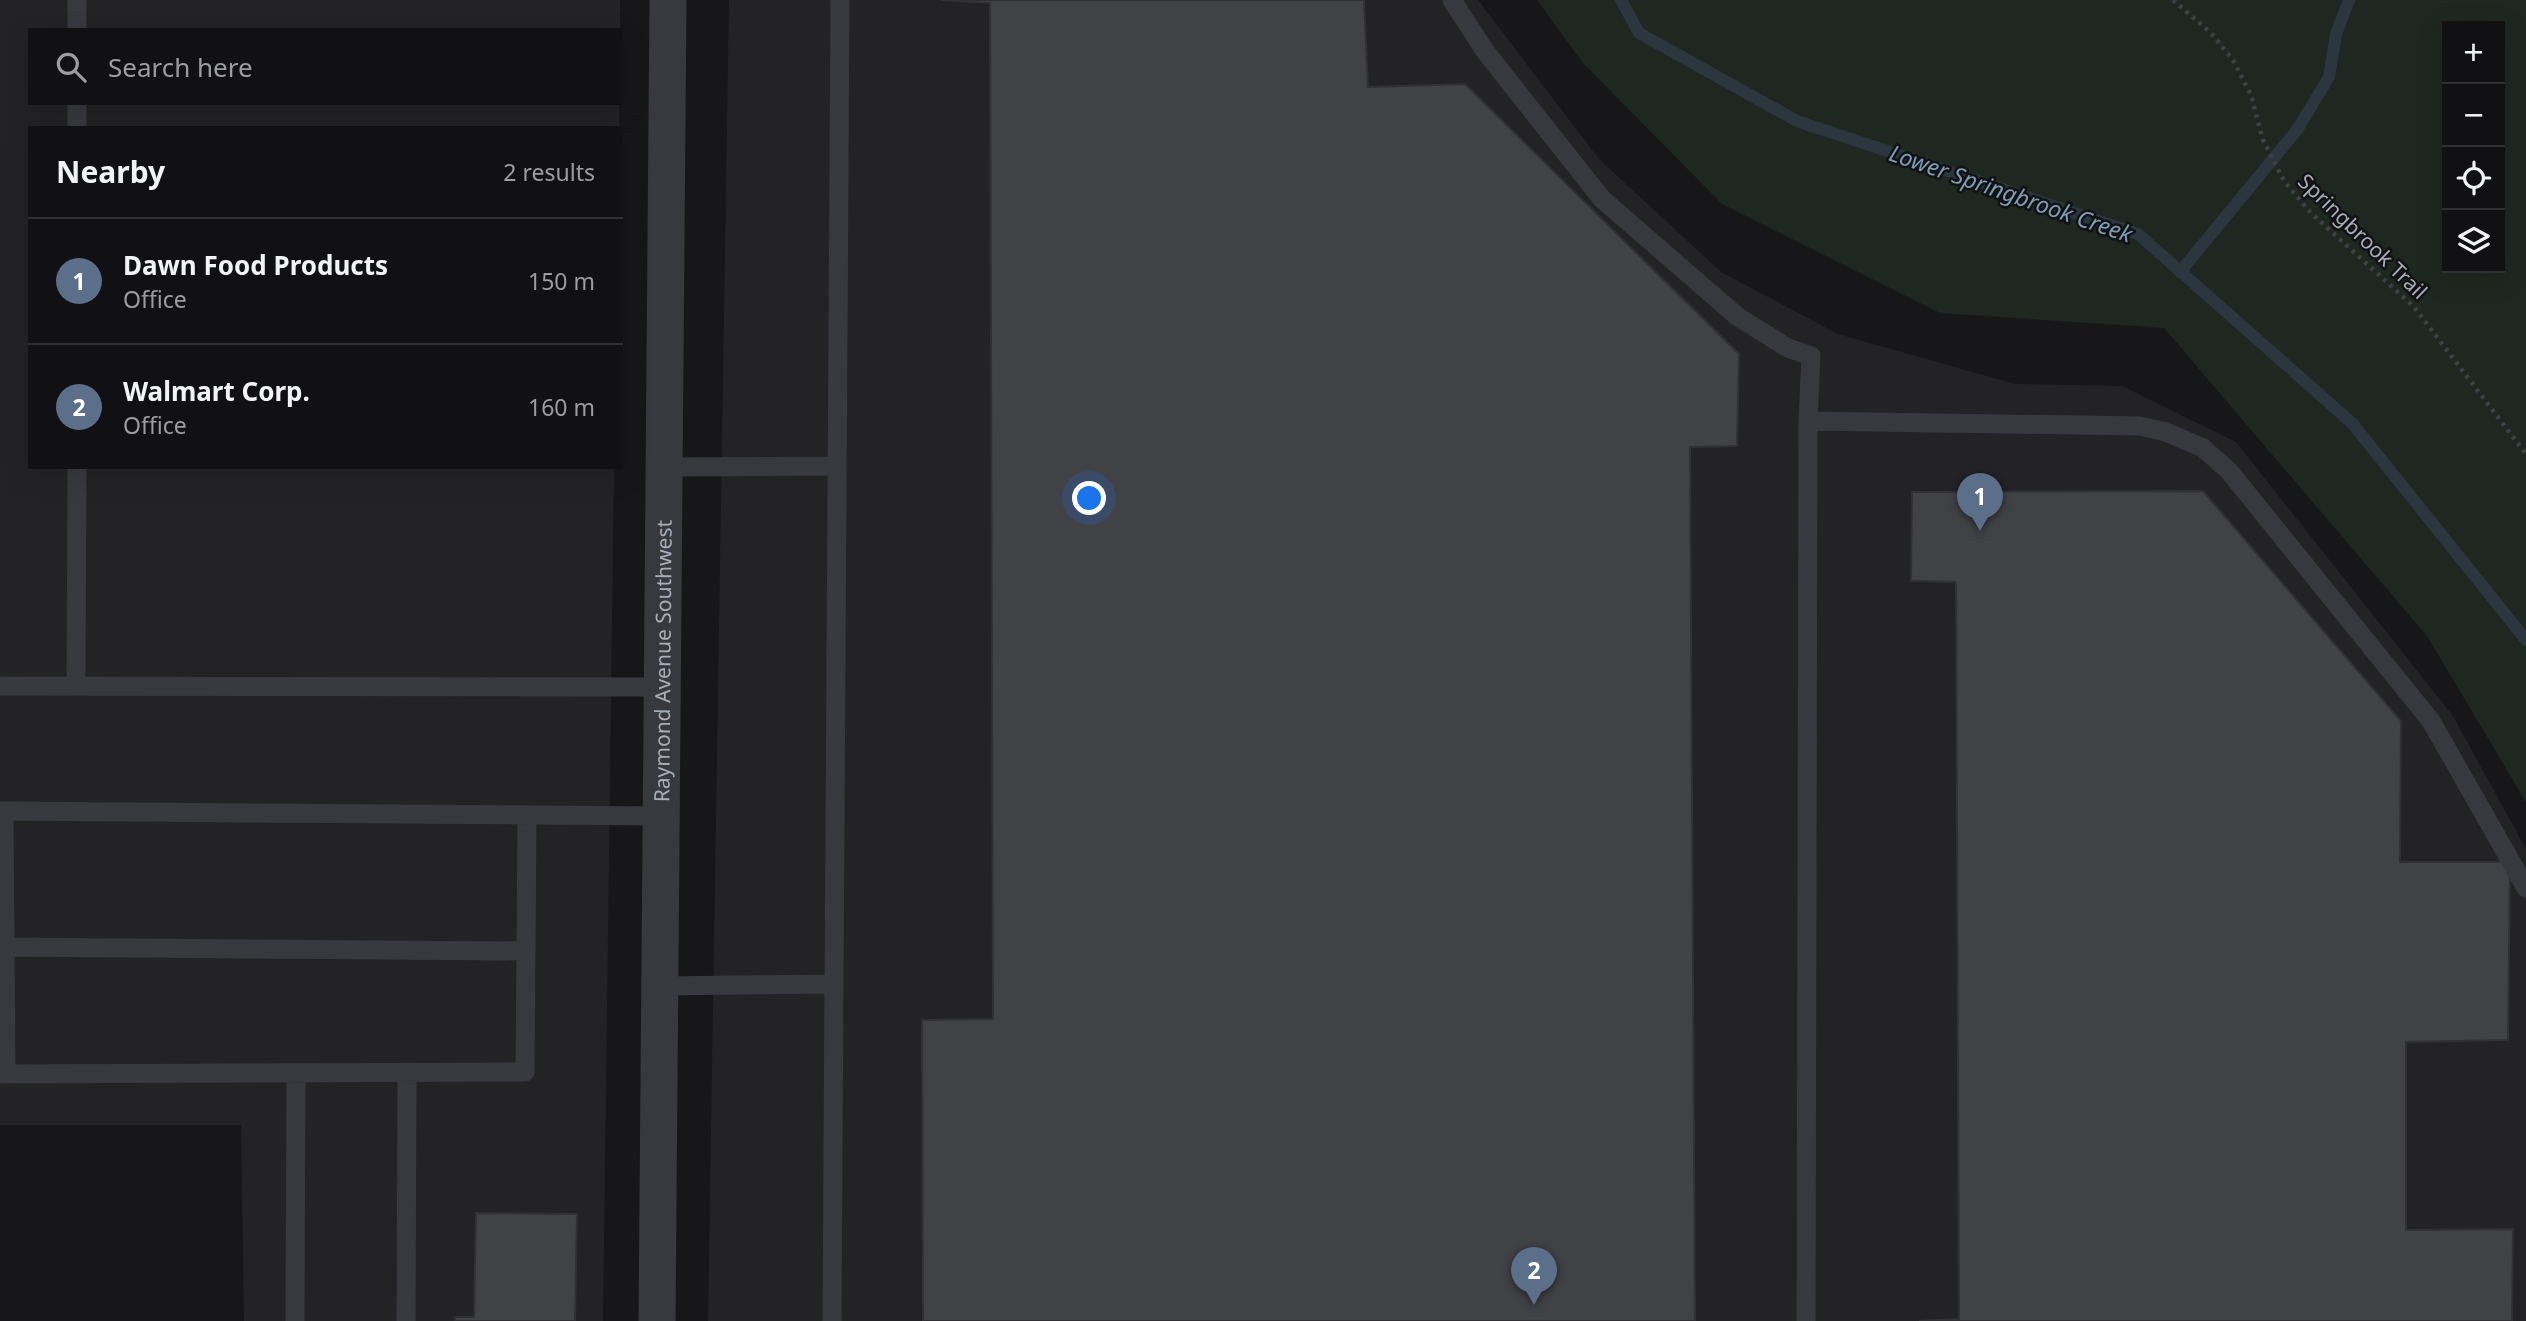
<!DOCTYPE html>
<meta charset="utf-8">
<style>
body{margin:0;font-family:"Noto Sans",sans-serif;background:#1e1f21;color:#f1f3f6}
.controls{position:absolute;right:21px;top:21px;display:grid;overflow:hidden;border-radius:0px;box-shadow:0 7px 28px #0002}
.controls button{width:63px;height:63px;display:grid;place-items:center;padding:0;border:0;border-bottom:2px solid #303133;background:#111113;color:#f1f3f6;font:35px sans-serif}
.you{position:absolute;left:1090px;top:499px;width:24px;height:24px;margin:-18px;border:5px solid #fff;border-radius:50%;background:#1a73e8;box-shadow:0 0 0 10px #1a73e833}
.badge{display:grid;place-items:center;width:46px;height:46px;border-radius:50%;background:#f9b22f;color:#fff;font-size:23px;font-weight:700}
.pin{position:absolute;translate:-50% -58px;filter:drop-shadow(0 2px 4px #0008)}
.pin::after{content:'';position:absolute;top:37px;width:24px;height:21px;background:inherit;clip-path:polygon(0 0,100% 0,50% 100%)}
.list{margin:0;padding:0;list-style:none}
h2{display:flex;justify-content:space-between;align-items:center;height:91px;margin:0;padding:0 28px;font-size:30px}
h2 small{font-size:23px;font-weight:400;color:#9c9da0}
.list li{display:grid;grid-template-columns:46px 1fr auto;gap:21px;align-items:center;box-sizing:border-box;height:126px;padding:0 28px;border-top:2px solid #303133}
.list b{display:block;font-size:26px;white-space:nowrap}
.list p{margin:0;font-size:23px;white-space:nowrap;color:#9c9da0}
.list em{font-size:23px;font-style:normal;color:#9c9da0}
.icon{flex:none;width:38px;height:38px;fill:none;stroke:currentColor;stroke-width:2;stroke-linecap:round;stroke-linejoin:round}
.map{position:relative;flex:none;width:2526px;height:1321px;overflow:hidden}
.search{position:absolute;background:#111113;box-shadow:0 7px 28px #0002;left:28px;top:28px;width:595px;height:77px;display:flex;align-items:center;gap:18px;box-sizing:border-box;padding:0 24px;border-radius:0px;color:#9c9da0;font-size:26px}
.panel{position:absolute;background:#111113;box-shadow:0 7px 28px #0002;left:28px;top:126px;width:595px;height:343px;border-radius:0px}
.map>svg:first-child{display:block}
</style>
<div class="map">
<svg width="2526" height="1321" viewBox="0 0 2526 1321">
<rect width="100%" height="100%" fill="#171719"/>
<path fill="#232326" d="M 0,0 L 620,0 L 620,30 L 30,30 L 30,103 L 619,103 L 619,128 L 30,128 L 30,467 L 614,467 L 603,1321 L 244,1321 L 241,1125 L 0,1125 Z
M 729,0 L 1478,0 L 1599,159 L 1721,272 L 1838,334 L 2015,384 L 2122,386 L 2236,442 L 2453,716 L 2526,849 L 2526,1321 L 708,1321 Z"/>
<path fill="#1e2720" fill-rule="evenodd" d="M 1537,0 L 2526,0 L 2526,802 L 2427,636 L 2164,328 L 1940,313 L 1722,204 L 1583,63 ZM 2447,26 L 2500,26 L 2500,268 L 2447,268 Z"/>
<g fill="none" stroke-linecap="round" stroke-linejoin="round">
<path stroke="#2c363e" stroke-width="12" d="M 1621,0 L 1639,33 L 1797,121 L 2138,234 L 2352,423 L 2526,640
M 2180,272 L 2297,130 L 2329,77 L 2336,34 L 2349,0"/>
</g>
<path fill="#414246" stroke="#313135" stroke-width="2" d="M 941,0 L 1364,0 L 1368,87 L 1465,84 L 1739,354 L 1737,446 L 1690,447 L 1695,1321 L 923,1321 L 922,1020 L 993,1019 L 990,3 Z
M 2203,491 L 2401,721 L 2400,862 L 2510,862 L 2508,1040 L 2406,1042 L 2406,1230 L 2513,1229 L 2512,1321 L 1919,1321 L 1959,1319 L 1956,582 L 1911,581 L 1912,492 Z
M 476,1213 L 577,1214 L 575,1321 L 455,1321 L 455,1317 L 474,1317 Z"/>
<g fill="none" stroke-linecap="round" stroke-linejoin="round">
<path stroke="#3e4045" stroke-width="4.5" stroke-dasharray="3.5 5" stroke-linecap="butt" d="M 2173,0 L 2211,33 L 2233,60 L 2251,95 L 2263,140 L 2284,181 L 2311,213 L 2414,307 L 2526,454"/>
<path stroke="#38393e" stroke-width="19" d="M 1452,0 L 1485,51 L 1602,199 L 1738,317 L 1788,348 L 1811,356 L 1808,421 L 1806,1321
M 77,30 L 77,0
M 77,128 L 77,103
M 1808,421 L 2140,426 L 2166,432 L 2203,448 L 2229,471 L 2431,721 L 2526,888
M 665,467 L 837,466
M 0,686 L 662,687
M 76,686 L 77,467
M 0,811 L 661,816
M 4,811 L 6,1074
M 0,947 L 526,951
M 660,986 L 834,984
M 0,1074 L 525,1072 L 527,815
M 295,1321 L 296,1073
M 406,1321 L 407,1073
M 832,1321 L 840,0"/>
<path stroke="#38393e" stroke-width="37" id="s1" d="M 657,1321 L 668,0"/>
</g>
<g text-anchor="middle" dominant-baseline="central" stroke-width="5" stroke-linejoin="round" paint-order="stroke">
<g font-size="21" fill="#a8aeb9" stroke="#121214">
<text transform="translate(2363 236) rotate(44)">Springbrook Trail</text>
<text stroke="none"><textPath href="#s1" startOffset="660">Raymond Avenue Southwest</textPath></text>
</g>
<g font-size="23" font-style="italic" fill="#7e9cb6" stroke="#121214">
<text transform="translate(2011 193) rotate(19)">Lower Springbrook Creek</text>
</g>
</g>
</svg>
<div class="controls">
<button>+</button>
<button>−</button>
<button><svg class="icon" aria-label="locate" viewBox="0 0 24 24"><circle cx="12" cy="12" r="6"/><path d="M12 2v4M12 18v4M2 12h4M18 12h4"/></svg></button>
<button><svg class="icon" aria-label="layers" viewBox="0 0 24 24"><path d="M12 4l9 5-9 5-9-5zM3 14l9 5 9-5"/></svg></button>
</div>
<div class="you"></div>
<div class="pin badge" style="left:1980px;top:531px;background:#5c6f8a">1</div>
<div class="pin badge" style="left:1534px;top:1305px;background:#5c6f8a">2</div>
<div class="search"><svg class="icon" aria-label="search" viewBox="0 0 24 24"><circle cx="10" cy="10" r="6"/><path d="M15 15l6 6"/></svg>Search here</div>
<section class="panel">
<h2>Nearby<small>2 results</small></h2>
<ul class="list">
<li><span class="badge" style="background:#5c6f8a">1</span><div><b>Dawn Food Products</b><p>Office</p></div><em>150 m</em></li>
<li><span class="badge" style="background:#5c6f8a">2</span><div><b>Walmart Corp.</b><p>Office</p></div><em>160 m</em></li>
</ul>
</section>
</div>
